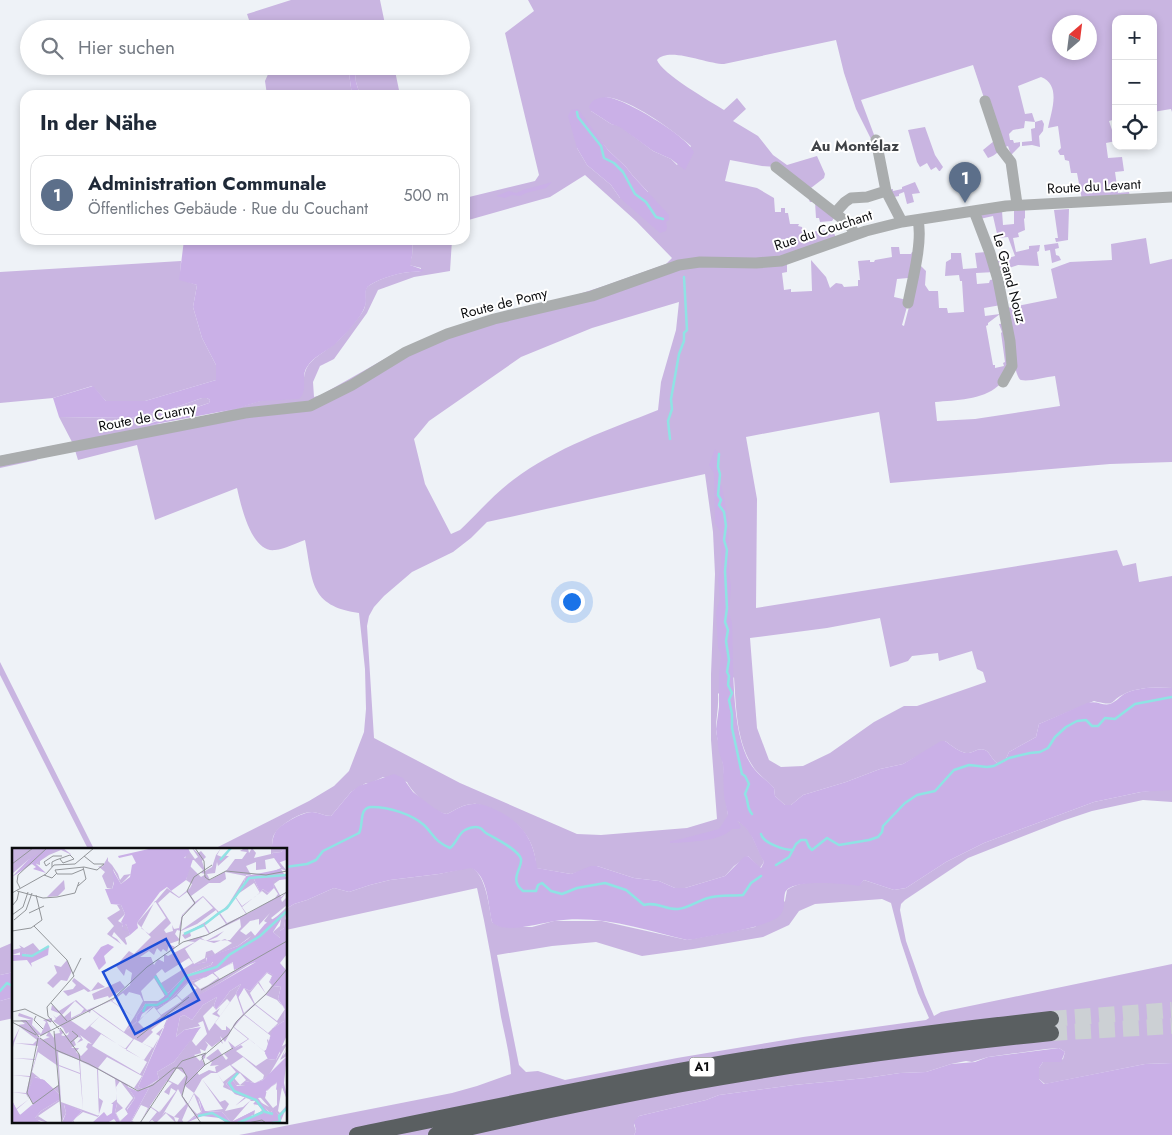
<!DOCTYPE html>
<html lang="de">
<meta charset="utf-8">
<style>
body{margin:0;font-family:Jost,sans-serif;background:#f6f6f7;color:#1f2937}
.controls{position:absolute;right:15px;top:15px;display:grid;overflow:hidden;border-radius:10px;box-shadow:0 2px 8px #0003}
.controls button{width:45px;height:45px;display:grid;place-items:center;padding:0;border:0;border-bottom:1px solid #e0e1e3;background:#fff;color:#1f2937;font:25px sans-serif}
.compass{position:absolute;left:1052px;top:15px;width:45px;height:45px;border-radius:50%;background:#fff;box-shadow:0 2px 8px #0003;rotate:28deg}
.you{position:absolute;left:571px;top:601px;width:18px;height:18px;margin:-12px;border:4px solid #fff;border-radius:50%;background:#1a73e8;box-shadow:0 0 0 8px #1a73e833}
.badge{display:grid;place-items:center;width:32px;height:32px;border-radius:50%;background:#db2777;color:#fff;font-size:16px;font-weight:700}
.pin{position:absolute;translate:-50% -41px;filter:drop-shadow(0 1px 2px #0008)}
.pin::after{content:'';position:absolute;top:26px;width:18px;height:15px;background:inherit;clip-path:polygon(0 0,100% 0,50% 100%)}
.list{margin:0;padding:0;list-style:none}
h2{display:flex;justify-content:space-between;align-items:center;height:65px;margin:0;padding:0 20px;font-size:21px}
h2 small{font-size:16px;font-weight:400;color:#747a83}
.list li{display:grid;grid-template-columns:32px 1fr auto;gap:15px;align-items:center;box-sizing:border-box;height:80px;margin:0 10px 10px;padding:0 10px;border:1px solid #e0e1e3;border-radius:15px}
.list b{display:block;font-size:19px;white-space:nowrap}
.list p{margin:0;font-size:16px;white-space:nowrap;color:#747a83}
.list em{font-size:16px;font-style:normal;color:#747a83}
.icon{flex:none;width:28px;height:28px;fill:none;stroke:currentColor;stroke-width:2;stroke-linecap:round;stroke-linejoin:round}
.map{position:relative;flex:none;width:1172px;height:1135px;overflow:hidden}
.search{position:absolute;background:#fff;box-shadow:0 2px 8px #0003;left:20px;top:20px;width:450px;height:55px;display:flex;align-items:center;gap:12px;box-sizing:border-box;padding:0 18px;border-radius:28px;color:#747a83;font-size:19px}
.panel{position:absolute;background:#fff;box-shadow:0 2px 8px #0003;left:20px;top:90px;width:450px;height:155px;border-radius:15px}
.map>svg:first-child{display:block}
</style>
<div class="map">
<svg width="1172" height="1135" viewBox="0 0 1172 1135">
<rect width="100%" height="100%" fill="#eef2f7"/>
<path fill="#c9b5e1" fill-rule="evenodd" d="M 291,0 L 380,0 L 386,29 L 252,29 L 247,14 Z
M 528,0 L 1172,0 L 1172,112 L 1171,109 L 1153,112 L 1153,19 L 1116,19 L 1116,119 L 1109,121 L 1113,133 L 1116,133 L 1116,141 L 1106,143 L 1108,158 L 1122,157 L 1124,171 L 1115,172 L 1118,193 L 1129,192 L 1130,197 L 1082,200 L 1077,173 L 1071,173 L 1069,161 L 1065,160 L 1064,155 L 1060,155 L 1058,151 L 1061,148 L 1058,126 L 1048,128 C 1051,112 1062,85 1041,77 L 1018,86 L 1025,114 L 1032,113 L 1035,122 L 1042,120 L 1044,124 L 1043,131 L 1039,136 L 1040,147 L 1032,145 L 1022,146 L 1022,142 L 1032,141 L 1031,129 L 1035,128 L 1035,122 L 1025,121 L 1024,128 L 1013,130 L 1009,134 L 1010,140 L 1013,140 L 1014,143 L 1020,142 L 1020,146 L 1011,155 L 1008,146 C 998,150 997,155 988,158 L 983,150 L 994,141 L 985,101 L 973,65 L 861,100 L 876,140 L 872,141 L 856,109 L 844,73 L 836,40 L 724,64 C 707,64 668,46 657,60 C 661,73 711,102 724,110 L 737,98 L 746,109 L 733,121 L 758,136 L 773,155 L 787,165 L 817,156 L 825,174 L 824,178 L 807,191 L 776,167 L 762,166 L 730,160 L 725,181 L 757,188 L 774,198 L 775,212 L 781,212 L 781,208 L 785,208 L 785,213 L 788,213 L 790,224 L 799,224 L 798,226 L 802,227 L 803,232 L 833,230 L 837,241 L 787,259 L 787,272 L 782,273 L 784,290 L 791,289 L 791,292 L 812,291 L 811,260 L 826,277 L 830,288 L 836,283 L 842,284 L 844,287 L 858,286 L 858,280 L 860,280 L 858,261 L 870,260 L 870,262 L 874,262 L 875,260 L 892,257 L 891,247 L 899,247 L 900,254 L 911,254 L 912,252 L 915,252 L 908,278 L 897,279 L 894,297 L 907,300 L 908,303 L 902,325 L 904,326 L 920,265 L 926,271 L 925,285 L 929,291 L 938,291 L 939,308 L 947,308 L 948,313 L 964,312 L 962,281 L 960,281 L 959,275 L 945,276 L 946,262 L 951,259 L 951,253 L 961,253 L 963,269 L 977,268 L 975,253 L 986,252 L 995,272 L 976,273 L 977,284 L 989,283 L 990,280 L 995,279 L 1001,305 L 984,308 L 985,316 L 1000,314 L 988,323 L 988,325 L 986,326 L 993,365 L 995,365 L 995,368 L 1004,366 L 1003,363 L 1005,362 L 1001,333 L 1002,332 L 999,324 L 1007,323 L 1012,366 C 1008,373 1004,381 998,386 C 982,400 956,400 935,402 L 937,421 L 975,419 L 1060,406 L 1055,376 C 1045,377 1029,382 1021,380 C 1013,377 1008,318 1007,308 L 1057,298 L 1051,269 L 1070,262 L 1112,260 L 1111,244 L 1146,238 L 1150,264 L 1172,259 L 1172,462 L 1110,464 L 890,483 L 879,412 L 746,437 L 757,499 L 756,608 L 1117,550 L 1123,566 L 1136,563 L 1139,582 L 1172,576 L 1172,688 C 1157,687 1140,687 1126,693 C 1107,702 1118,707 1094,701 L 1039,724 L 1036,737 L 1009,752 L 1005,761 L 999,764 C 992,761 991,753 985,750 C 978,747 972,754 966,753 C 959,752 951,745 945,741 L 903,764 L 880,769 L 846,782 L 803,795 L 791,805 L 785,805 L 775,796 L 774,788 C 767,780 757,774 752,765 C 736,740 736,705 734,677 L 718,694 C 719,706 716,718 716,729 C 717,741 722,753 723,764 C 725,781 725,798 728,815 L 744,825 L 750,832 L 764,862 L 760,868 L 748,856 L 734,866 L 725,876 L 685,888 L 675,888 L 659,881 L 634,878 L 597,866 L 571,874 L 536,868 C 536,837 515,817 488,808 C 483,806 478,803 473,804 C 464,804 455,810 447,814 C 434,813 412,793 407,782 L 383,777 L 371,783 L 366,783 L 351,792 L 331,816 C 324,816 318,812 312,812 C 300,812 277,826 273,837 C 272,841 273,845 271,849 L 214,849 L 309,801 L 334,786 L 349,771 L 364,732 L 366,709 L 365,669 L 359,613 C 309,606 313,581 305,540 C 296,543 285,549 275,550 C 251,553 241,505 237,488 L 155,520 L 137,445 L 78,460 L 74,447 L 36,455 L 37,460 L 0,468 L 0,456 L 72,442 L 59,417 L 131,418 L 165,411 L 202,398 L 207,398 L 210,400 L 209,403 L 143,425 C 198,422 252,403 304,388 C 302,361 316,359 334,344 C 342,338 348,330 355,322 C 359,317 364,311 365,306 C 367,298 362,289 370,285 C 382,277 407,270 421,272 L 421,268 L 409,265 L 412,256 L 413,240 L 452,240 L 450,271 L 414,277 L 378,290 L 367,313 L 334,359 L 320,366 L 313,382 L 314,397 L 321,395 L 395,353 L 604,286 L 666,264 L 672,258 L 636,221 L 585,175 L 550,197 L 465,221 L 465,198 L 535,181 L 539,175 L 505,33 L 534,11 ZM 1060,22 L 1090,22 L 1090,52 L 1060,52 ZM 606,97 C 630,99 673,130 691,146 L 677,165 L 671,159 L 653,151 L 620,126 L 611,124 L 591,111 ZM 595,134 L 608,150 L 626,167 L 633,176 L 648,192 L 620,198 L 611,185 L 587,165 L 577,148 ZM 679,302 L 676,330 L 661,382 L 658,410 C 608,430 557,447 513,480 C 494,494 477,514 460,530 L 451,534 L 425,484 L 414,439 L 429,421 L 521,357 L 592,328 ZM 705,474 L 713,532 L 715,574 L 711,674 L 711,740 L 717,819 L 687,828 L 601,835 L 577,834 L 460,783 L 374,738 L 367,626 L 369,616 L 374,607 L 384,596 L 412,572 L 453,552 L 471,538 L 487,522 ZM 880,618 L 890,667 L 908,661 L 912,656 L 938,653 L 939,661 L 972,651 L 977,669 L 983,672 L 986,682 L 917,706 L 904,706 L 874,722 L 830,753 L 803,766 L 781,767 L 769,760 L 757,728 L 750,638 L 827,628 Z
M 267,66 L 348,66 L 352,95 L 267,95 L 265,81 L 269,72 Z
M 354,66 L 394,66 L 400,95 L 360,95 L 356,82 Z
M 925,127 L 935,155 L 943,167 L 940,171 L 939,171 L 936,167 L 931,170 L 927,163 L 920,167 L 917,162 L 908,130 Z
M 915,182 L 920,193 L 912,194 L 914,202 L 907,204 L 904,192 L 899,194 L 899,196 L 894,197 L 886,190 L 893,189 L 893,191 L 902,189 L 902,187 Z
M 807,195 L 836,215 L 832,221 L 820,222 L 819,218 L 816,218 L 815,202 L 810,202 Z
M 1014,209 L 1025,209 L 1025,218 L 1024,219 L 1025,230 L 1018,233 L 1019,237 L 1013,238 L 1016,252 L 1029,249 L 1029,246 L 1040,245 L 1039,251 L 1037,252 L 1039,266 L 1018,265 L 1000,271 L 998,261 L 1015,256 L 1008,237 L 998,238 L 993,216 L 980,219 L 980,215 L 1002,211 L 1003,225 L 1014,224 Z
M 1069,209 L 1068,240 L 1056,242 L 1055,238 L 1058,238 L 1054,210 Z
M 1058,243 L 1059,248 L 1055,249 L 1056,255 L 1059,256 L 1061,260 L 1052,263 L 1050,250 L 1045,251 L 1044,245 Z
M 181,261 L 180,279 L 197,285 L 193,307 L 202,338 L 216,365 L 216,380 L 145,401 L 106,401 L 92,386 L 53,398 L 0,403 L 0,272 Z
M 0,662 L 94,849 L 88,849 L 0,675 Z
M 1159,790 L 1172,790 L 1172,802 L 1143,800 L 1092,811 L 1062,821 L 968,858 L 905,900 L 901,904 L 900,910 L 906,941 L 925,995 L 934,1016 L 941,1012 L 1172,964 L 1172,1063 L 1145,1064 L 1045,1084 L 1039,1079 L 1039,1068 L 1043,1062 L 1057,1062 L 1063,1059 L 1065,1052 L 1059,1048 L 1046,1049 L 988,1057 L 972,1062 L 966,1061 L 951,1064 L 926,1072 L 900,1073 L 866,1078 L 794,1085 L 719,1095 L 706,1100 L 639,1116 L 634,1125 L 636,1131 L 634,1135 L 239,1135 L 452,1093 L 477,1086 L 511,1074 C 510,1055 505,1036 501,1017 C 494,974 487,931 477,888 L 286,930 L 286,909 L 294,904 L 307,900 L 334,888 L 349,892 L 370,885 L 390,880 L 439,874 L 471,867 C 486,875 489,906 492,922 L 499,926 L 514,927 L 532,927 L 554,921 L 602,921 L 687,940 L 755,927 L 785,901 L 787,890 C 806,877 838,883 859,885 L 864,880 L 894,890 L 906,888 L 946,862 L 984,843 L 1094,802 L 1141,792 ZM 882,899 L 891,903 L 901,942 L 918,993 L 929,1018 L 926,1020 L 803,1037 L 677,1058 L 565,1080 L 538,1071 L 526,1072 L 519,1065 L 497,955 L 552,946 L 596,942 L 642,956 L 693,949 L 763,937 L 789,925 L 799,911 L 815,904 Z
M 14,942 L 14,972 L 0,975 L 0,948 Z
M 14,997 L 14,1018 L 0,1021 L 0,1001 Z"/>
<path fill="#cab0e7" d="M 348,66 L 354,66 L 356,82 L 360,95 L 352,95 Z
M 606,97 C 624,98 687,136 694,152 L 685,170 L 671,159 L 653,151 L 620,127 L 611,124 L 591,111 L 589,107 C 592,99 598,98 606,97 Z
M 578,109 L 608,150 L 626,167 L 633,176 L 669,215 L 669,220 L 666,222 L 667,227 L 666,231 L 660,233 L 620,198 L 611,185 L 587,165 L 577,148 L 568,116 L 571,110 Z
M 552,182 L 546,188 L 526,193 L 520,196 L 512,195 L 505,198 L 496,196 L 509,191 L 516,193 L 523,190 Z
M 184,240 L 413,240 L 412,256 L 410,265 L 424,270 L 421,272 C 408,270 382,277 370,285 C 362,290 368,299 365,306 C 364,309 362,313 360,316 C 353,326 343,337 334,345 C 325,352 313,357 307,367 C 300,377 309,390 299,399 L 261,401 L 235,409 L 140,427 L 209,403 L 210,400 L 207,398 L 202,398 L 165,411 L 131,418 L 59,417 L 53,398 L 93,386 L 106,401 L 145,401 L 216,380 L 216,365 L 202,338 L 193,307 L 197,285 L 179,280 Z
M 715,449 L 719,454 L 719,482 L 722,487 L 728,519 L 729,571 L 731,587 L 729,612 L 732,623 C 734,662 730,734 752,766 C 758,775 767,780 774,788 L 775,796 L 785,805 L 791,805 L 803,795 L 846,782 L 880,769 L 903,764 L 941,741 L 945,741 C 951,745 959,752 966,753 C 972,754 978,747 985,750 C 991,753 992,761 999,764 L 1005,761 L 1009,752 L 1036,737 L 1039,724 L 1087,703 C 1098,700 1102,706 1110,704 C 1116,702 1120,696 1126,693 C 1140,687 1157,687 1172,688 L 1172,790 L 1141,792 L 1094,802 L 984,843 L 946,862 L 906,888 L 894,890 L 864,880 L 859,886 C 846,884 790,878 785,893 C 783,902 786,912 777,918 C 756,930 718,934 695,939 L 687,940 C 645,930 599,914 555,921 C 540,923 504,935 492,922 C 488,905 488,875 471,868 L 439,874 L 390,880 L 370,885 L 349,892 L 334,888 L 307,900 L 294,904 L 286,909 L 286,849 L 271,849 C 273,844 272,838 275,833 C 279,825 302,812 312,812 C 318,812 324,816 331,816 L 351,792 L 359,786 L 394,774 L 403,778 L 413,792 L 434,808 L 443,813 L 447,814 C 455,810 464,804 473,804 C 481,803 489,807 496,810 C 522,822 534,840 537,868 L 571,874 L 591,866 L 597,866 L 634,878 L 659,881 L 675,888 L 685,888 L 725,876 L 744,857 L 748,856 L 761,868 L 764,862 C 755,847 753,830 737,821 L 741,827 L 739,829 L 732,829 C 720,842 687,842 670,843 L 670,841 L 681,839 L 719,829 L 728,815 L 724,796 L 723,764 L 719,752 L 716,729 L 719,707 L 719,675 L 721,655 L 718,647 L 716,612 L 720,599 L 718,580 L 721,564 L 720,531 L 715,523 L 714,473 L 709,465 Z
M 14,972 L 14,997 L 0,1001 L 0,975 Z
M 1059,1048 L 1065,1052 L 1061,1062 L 1043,1062 L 1039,1068 L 1039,1079 L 1044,1084 L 1145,1064 L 1172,1063 L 1172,1135 L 634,1135 L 636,1131 L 634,1122 L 639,1116 L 706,1100 L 719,1095 L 794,1085 L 866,1078 L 900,1073 L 926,1072 L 951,1064 L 975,1062 L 988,1057 Z"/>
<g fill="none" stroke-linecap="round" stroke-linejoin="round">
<path stroke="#8fe3e4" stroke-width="2.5" d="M 577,112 L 578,117 L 601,146 L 604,158 L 614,163 L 623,172 L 635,194 L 646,202 L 656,217 L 663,219
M 670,439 L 668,421 L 672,409 L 671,399 L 679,354 L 684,341 L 684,333 L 687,330 L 684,277
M 719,454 L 718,467 L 720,474 L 718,495 L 721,500 L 719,505 L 724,512 L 726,526 L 724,540 L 727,550 L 725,571 L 727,608 L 725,622 L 728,630 L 726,641 L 729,660 L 727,672 L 729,676 L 728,685 L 732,693 L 729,700 L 732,714 L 732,728 L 742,774 L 745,776 L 749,784 L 745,794 C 749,801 746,807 752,814
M 761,834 C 763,843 784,850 793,850
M 776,865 L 789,857 L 796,844 L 801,840 L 806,840 L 809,847 L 812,850 L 827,838 L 839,845 L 869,840 L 878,837 L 882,832 L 883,826 L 905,803 L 917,795 L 935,791 L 954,770 L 969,765 L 987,767 L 994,766 L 1009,758 L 1030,753 L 1040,752 L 1048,748 L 1055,737 L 1066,727 L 1077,721 L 1086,720 L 1092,726 L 1098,726 L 1105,718 L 1115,719 L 1135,704 L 1172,697
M 286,867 L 307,864 L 316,860 L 323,851 L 359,833 C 364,825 358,807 372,807 C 389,807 411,814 424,825 C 434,835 434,841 450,848 C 456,844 458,834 465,830 C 469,828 476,826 480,828 C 483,829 484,832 486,833 C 494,838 518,849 521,859 C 523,868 508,879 523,891 L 536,891 L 538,885 L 542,883 L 551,891 L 562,894 L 577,888 L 605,883 L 626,890 L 644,905 C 656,901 666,910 678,909 C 689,908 697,901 708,898 C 719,895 731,896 743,895 L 751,883 L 761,876
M 0,991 L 7,983 L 14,987"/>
<path stroke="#ccd0d4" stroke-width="16" stroke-dasharray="16 8" stroke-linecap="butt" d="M 1051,1019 L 1172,1010
M 1051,1033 L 1172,1026"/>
<path stroke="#aaadae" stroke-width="11" d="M 985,101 L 1001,149 L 1011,162 L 1017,204
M 876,140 L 886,191
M 776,167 L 849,224 L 855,234
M 974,211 L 990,253 L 998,280 L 1010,341 L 1012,366 L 1003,382
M 835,213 L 845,202 L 851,198 L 867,197 L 886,191 L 902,222
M 908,303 C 912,282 923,241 918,221
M 0,461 L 245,413 L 310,406 L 352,385 L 406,352 L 447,334 L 494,319 L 592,296 L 679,265 L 700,262 L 756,263 L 781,261 L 866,231 L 902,222 L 1006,206 L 1172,197"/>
<path stroke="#5a5f61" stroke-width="16" d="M 357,1135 C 480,1110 602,1084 725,1063 C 833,1045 942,1031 1051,1019
M 436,1135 C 516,1117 596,1100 677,1085 C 801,1062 926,1046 1051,1033"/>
</g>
<g text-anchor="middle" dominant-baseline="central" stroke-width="4" stroke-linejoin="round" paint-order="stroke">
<rect fill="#fff" stroke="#545556" stroke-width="1" x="689.5" y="1057.5" width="25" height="19" rx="4"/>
<g font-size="12" font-weight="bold" fill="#0b0c0e">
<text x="702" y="1067">A1</text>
</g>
<g font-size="14" fill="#0b0c0e" stroke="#fff">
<text transform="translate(1094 186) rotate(-3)">Route du Levant</text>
<text transform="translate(823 230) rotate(-18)">Rue du Couchant</text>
<text transform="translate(1010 278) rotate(75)">Le Grand Nouz</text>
<text transform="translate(504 303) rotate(-14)">Route de Pomy</text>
<text transform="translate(147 417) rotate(-11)">Route de Cuarny</text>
</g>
<g font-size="15" font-weight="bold" fill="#404347" stroke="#fff">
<text x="855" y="146">Au Montélaz</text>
</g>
</g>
<g transform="translate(12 848)">
<rect width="275" height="275" fill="#eef2f7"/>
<path d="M 0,0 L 51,0 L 60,7 L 49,2 L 37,7 L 28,13 L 28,17 L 24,16 L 36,3 L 16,12 L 0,26 ZM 180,0 L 186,5 L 189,3 L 194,9 L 190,13 L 193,23 L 200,19 L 204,7 L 209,0 L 205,7 L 210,9 L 219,0 L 214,8 L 217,8 L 206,18 L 205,14 L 203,25 L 195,26 L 198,32 L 214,23 L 223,11 L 230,11 L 235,4 L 228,3 L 231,1 L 236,0 L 237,5 L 240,0 L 244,5 L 242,10 L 259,6 L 259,0 L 272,0 L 269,4 L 260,5 L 275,23 L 269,21 L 261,28 L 234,27 L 231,37 L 223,46 L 241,29 L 248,44 L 251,41 L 256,45 L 262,40 L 260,33 L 269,30 L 275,31 L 270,30 L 262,36 L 269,49 L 275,44 L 269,51 L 270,54 L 275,49 L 275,57 L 259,70 L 261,72 L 275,59 L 272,80 L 268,83 L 268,90 L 261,84 L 268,78 L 270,66 L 257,76 L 252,73 L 258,65 L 247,77 L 247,71 L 238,73 L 228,83 L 234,87 L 239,83 L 244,89 L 237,95 L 234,93 L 239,88 L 226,98 L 194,110 L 194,114 L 181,117 L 201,113 L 199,117 L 173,128 L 156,145 L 149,140 L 157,149 L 145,156 L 134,155 L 124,169 L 125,173 L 113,183 L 127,173 L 141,158 L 144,160 L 155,155 L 176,134 L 194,129 L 200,125 L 222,114 L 223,117 L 222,118 L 221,115 L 201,124 L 208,131 L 266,99 L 157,166 L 126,239 L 131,241 L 143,234 L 147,231 L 145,224 L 162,214 L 188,179 L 180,193 L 184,198 L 195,186 L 191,173 L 186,175 L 188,178 L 172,182 L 164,189 L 168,169 L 172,167 L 180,172 L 191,157 L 205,149 L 202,157 L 204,162 L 218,143 L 229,136 L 224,145 L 226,149 L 232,140 L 238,143 L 255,124 L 262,127 L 258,133 L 262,139 L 269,138 L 266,151 L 273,162 L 272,173 L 261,180 L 266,175 L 243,157 L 232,166 L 256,185 L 261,180 L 263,183 L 256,191 L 258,199 L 253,205 L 256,211 L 264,212 L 268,205 L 266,201 L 275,195 L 275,208 L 268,212 L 274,200 L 271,208 L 274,204 L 275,200 L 274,198 L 257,227 L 251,232 L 243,235 L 251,231 L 252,227 L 231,209 L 219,217 L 242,235 L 233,233 L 233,238 L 224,237 L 221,233 L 222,230 L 228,237 L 234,232 L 228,225 L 225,227 L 226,225 L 214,236 L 223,246 L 244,253 L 242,258 L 243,253 L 238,253 L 220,274 L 243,262 L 242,268 L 239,266 L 219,274 L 210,264 L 196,263 L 211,261 L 190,231 L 182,245 L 187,250 L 191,260 L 186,250 L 190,264 L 174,275 L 183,267 L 176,258 L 170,272 L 172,275 L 165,275 L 167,270 L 162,269 L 164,275 L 154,265 L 144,275 L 140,272 L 136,275 L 145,264 L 138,259 L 129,273 L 132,275 L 128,275 L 136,260 L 129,257 L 120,273 L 124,275 L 118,275 L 137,240 L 128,243 L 115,237 L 123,250 L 115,261 L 117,266 L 108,274 L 103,264 L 105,256 L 99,256 L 105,251 L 103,231 L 86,221 L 87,250 L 91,253 L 86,269 L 71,264 L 61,272 L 63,275 L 59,275 L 70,263 L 52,257 L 54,265 L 49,275 L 48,253 L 26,268 L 37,275 L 22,271 L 29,263 L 47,252 L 47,246 L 32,232 L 23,229 L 15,245 L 17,251 L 4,262 L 5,265 L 9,267 L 21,256 L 8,268 L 4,265 L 0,252 L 4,261 L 17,251 L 14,246 L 0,244 L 14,245 L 18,229 L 0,227 L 18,228 L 23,212 L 0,210 L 23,211 L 26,198 L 2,195 L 0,204 L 0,195 L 8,179 L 5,177 L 13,176 L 8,172 L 20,172 L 6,168 L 7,165 L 21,170 L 20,177 L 29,186 L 34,174 L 31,172 L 40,170 L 40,174 L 35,173 L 39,182 L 31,187 L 25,187 L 30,192 L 38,189 L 34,188 L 37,183 L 42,190 L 42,186 L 48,185 L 47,181 L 52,184 L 49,187 L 51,188 L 56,187 L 57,184 L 54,186 L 51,180 L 41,173 L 44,171 L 41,167 L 44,170 L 49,166 L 39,162 L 40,157 L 47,163 L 64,152 L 75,162 L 100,152 L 118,137 L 120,125 L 114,121 L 112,128 L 104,118 L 117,103 L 122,106 L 139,89 L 125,75 L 155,40 L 167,49 L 178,40 L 180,36 L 174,32 L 177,17 L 189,29 L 194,26 L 189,25 L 191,22 L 182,12 L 173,12 L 174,5 L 178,4 L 183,11 L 186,9 ZM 262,10 L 269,20 L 255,26 L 239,27 L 234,18 L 244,14 L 244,22 L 254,21 L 253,12 ZM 213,24 L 234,28 L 214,60 L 207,64 L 191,48 L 183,54 L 179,48 L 197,35 L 208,35 L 214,31 ZM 242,35 L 248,45 L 230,58 L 223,48 ZM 262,40 L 266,46 L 263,50 L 235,66 L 230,59 L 250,43 L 255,47 ZM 158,44 L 167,50 L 175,44 L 182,55 L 170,67 L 167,80 L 162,81 L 160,77 L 161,83 L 154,85 L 152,82 L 159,75 L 146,55 ZM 191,49 L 201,60 L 168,83 L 171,67 ZM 223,49 L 234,66 L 215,75 L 208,65 ZM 143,53 L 154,70 L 137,86 L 129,80 ZM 204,62 L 206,65 L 197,72 L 170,87 L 173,91 L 179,88 L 178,84 L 192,78 L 197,86 L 174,93 L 183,94 L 156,108 L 152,106 L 152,114 L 146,111 L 142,117 L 139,109 L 128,109 L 137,103 L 142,107 L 145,100 L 149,104 L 151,101 L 155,104 L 157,97 L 161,103 L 163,99 L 157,96 L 168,92 L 163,86 L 165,82 L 169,83 L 185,76 ZM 207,66 L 214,76 L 198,85 L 193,77 ZM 228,71 L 229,79 L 218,92 L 196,93 L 205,89 L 212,83 L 194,93 L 189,90 ZM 188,91 L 202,95 L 213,91 L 220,95 L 203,106 L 200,102 L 194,104 L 193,110 L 182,116 L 173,101 ZM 177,110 L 181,115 L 149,135 L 144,126 L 150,121 L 153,125 ZM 200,125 L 206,130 L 196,137 L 188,141 L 182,135 ZM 255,125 L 260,128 L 257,134 L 260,137 L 254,146 L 247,134 ZM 142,130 L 153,148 L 146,153 L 132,153 L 129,143 ZM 177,134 L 185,140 L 170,152 L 165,147 ZM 246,135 L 254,146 L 243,156 L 238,145 ZM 232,140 L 242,156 L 232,165 L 226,148 ZM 117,144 L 128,147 L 131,153 L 122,169 L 100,153 L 111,145 L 114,148 ZM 224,146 L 231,166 L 222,176 L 217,172 L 222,176 L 219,182 L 214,178 L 214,182 L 210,182 L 203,175 ZM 254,147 L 265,152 L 273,161 L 265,173 L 243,156 ZM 165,148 L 170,153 L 149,167 L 145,162 ZM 215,151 L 218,154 L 208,168 L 205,165 L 208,160 L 200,166 L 207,169 L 197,183 L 191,168 L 201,158 L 204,162 ZM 63,153 L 72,161 L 69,165 L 59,170 L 59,163 L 52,169 L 50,167 ZM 99,153 L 122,169 L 112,184 L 80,161 ZM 142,159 L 149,168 L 133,181 L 126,174 L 128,171 ZM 79,161 L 88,168 L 73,182 L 58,172 L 75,163 L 78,165 ZM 232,167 L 259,188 L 255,192 L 257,200 L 252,203 L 222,179 ZM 88,168 L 121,191 L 113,201 L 78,178 ZM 156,169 L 154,177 L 144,186 L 148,188 L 141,200 L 130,195 L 141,184 L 139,182 ZM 8,179 L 25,192 L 21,196 L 2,195 ZM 221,179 L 236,191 L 223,199 L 216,193 L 220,201 L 212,206 L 216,210 L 214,212 L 206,201 L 194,210 L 200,214 L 198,218 L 207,217 L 203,219 L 204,224 L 197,222 L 187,227 L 185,224 L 193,217 L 190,212 L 193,210 L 194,205 L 189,207 L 191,209 L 188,213 L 182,207 L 189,205 L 188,201 L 193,203 L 196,197 L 193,193 L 200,199 L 208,193 L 211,196 L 208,188 L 213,194 ZM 89,186 L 135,214 L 128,226 L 80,198 ZM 68,187 L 80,196 L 76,195 L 74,199 L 76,201 L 69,208 L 64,204 L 67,200 L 59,200 L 64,197 L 62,192 L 66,189 L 69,190 L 65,195 L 71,192 ZM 122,191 L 140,200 L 132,212 L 114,202 ZM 237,191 L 253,204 L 256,210 L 244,218 L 224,203 L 231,199 L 229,197 L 222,201 ZM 26,204 L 46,218 L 47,237 L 41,241 L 20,224 ZM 46,204 L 67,212 L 68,225 L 47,217 ZM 95,209 L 130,228 L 122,240 L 86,220 ZM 68,213 L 85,221 L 87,268 L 71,262 ZM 218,217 L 224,224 L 211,234 L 205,225 ZM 47,218 L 68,226 L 71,262 L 49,254 ZM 165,220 L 174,227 L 166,237 L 156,232 ZM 199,225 L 205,225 L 212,236 L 211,239 L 233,249 L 223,258 L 234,250 L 239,252 L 231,259 L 213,263 L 217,256 L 213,252 L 208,254 L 190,231 ZM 108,233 L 121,250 L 113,261 L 116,266 L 108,273 L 104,265 L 111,260 L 105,254 L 104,239 ZM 155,233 L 160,235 L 152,244 L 157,247 L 159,240 L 164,243 L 147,265 L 149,261 L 147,264 L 138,258 ZM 173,238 L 182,245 L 176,256 L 170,247 ZM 166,241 L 174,256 L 162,269 L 153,264 L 150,268 ZM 182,246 L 189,264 L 185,266 L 176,257 ZM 96,9 L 96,13 L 100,17 L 106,26 L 108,32 L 112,27 L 119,26 L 109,36 L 101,21 L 103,29 L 100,41 L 95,40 L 90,28 L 93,24 L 86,18 L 90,19 ZM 52,32 L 53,41 L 46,48 L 35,49 ZM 105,57 L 109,57 L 113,66 L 106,73 L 111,76 L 110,79 L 114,76 L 117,83 L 118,87 L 113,90 L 115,96 L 114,97 L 102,84 L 100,88 L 105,91 L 109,96 L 95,86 L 102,78 L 95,70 L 108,62 ZM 21,95 L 28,103 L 19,108 L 9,104 L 0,107 L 0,102 L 9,100 L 7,97 L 12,100 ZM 55,112 L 60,123 L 55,133 L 49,132 L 41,140 L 35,135 L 45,125 L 42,117 L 49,119 ZM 62,130 L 79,143 L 86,134 L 93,139 L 76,144 L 72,141 L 56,148 L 51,143 L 61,141 L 64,137 L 60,133 ZM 108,133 L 113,139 L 108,143 L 97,150 L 96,148 L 82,152 L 80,146 ZM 265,234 L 272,240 L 274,246 L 275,252 L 270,239 L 266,263 L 268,265 L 274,258 L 275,258 L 267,267 L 261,262 L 258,265 L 248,254 L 257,259 L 248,249 ZM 265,235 L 265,257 L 261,260 L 253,250 L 255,242 Z" fill="#c9b5e1" fill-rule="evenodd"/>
<path d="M 36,0 L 43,0 L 24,16 L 34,25 L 21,21 L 24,19 L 20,16 L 0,29 L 16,12 ZM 141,0 L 176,0 L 178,4 L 172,10 L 181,11 L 174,32 L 159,43 L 155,39 L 148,44 L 125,75 L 126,80 L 118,87 L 114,76 L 111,80 L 116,83 L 111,82 L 110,74 L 106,80 L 113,66 L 109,57 L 99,56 L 93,41 L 100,41 L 102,35 L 100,21 L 109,36 L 118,29 L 120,17 L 124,15 L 120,7 L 107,10 L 106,8 ZM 272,0 L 275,0 L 275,15 L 274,12 L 266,15 L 260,5 L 269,4 ZM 269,21 L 275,31 L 261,33 L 262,40 L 256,45 L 251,41 L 248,44 L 241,29 L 232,40 L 223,46 L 231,37 L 234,28 ZM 275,62 L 261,84 L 268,90 L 268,83 L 272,80 L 273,72 L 275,69 L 275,106 L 268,115 L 275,123 L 275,187 L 264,212 L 256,211 L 253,205 L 261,180 L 272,173 L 273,161 L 266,151 L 269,138 L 261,139 L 258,133 L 261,127 L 255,124 L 238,143 L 232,140 L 226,150 L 224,145 L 229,136 L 218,143 L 204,162 L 202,157 L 205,149 L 191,157 L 180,172 L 172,167 L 168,169 L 164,189 L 172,182 L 189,179 L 162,214 L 145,224 L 147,231 L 131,241 L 126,239 L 157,168 L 178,152 L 244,114 L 222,122 L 221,114 L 194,129 L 176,134 L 155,155 L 144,160 L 141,158 L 130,166 L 127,173 L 113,184 L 125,173 L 124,169 L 134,155 L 145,156 L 156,149 L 151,151 L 153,147 L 142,128 L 156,145 L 173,128 L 199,117 L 201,114 L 178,119 L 181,117 L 194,114 L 195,109 L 226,98 L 240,88 L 235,92 L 237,95 L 253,76 ZM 96,96 L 102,99 L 92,108 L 94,115 L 87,122 L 81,110 L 89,99 ZM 37,98 L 36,107 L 19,115 L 20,119 L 15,112 L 0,113 L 0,107 L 8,107 L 8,103 L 19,108 ZM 275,208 L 272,235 L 274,244 L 275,250 L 270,238 L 264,242 L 265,234 L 254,243 L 253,249 L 246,250 L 258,266 L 261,261 L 267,267 L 275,258 L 268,275 L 214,275 L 208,270 L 190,268 L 174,275 L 190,264 L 187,250 L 193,263 L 210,264 L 219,274 L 242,263 L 239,269 L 248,264 L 250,262 L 246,257 L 241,256 L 244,253 L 223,246 L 214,236 L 226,225 L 221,233 L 225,238 L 233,238 L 233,233 L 243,235 L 251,232 ZM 22,229 L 32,232 L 47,246 L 47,252 L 29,263 L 23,270 L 30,275 L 0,275 L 0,253 L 8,267 L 21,256 L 15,245 ZM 116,239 L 125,243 L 137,240 L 118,275 L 105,275 L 102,271 L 95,275 L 80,275 L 92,264 L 95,268 L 100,265 L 101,255 L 105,256 L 103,264 L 108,274 L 116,266 L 115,262 L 123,250 ZM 52,256 L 70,263 L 59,275 L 50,275 L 54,265 Z" fill="#cab0e7"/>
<path fill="none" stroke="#8fe3e4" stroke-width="2.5" d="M 208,12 L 219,0M 207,65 L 215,60 L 237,30 L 275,27M 193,76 L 207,65M 172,86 L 192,77M 10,107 L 20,108 L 37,98M 143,128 L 155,147M 157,149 L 174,128 L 205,119 L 217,107 L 248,88 L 275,63M 131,164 L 134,157 L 145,157 L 157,150M 226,225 L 217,235 L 222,243 L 244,252 L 253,264 L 261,266M 186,268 L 200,265 L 218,275M 226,275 L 251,264M 260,275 L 268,274 L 267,268 L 275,260"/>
<path fill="none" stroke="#93969a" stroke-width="1" d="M 183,0 L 192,13 L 193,29 L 197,32 L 214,23 L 254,27 L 275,23M 72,8 L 82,16 L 92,16M 38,15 L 34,18 L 32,14 L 41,8 L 50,8M 0,16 L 21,0M 40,19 L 40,14 L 44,12 L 58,7 L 62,11 L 51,15 L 48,11M 43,22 L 72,19 L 85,22 L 92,16M 43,22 L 45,26 L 60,26 L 72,21M 32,27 L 40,30 L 45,25M 66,38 L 74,31 L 71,19M 8,40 L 5,34 L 6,27 L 35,0M 5,43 L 31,50 L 45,49 L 63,45 L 67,34M 0,45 L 34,26 L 42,17 L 63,16 L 82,0M 0,58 L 5,52 L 7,43M 17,65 L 32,58M 0,67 L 11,59 L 16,44M 2,72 L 14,62 L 20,45M 22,78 L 55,112 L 62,128 L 35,159 L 36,168 L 47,181M 0,83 L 19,80 L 30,72 L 24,47M 167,96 L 170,69 L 183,55 L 175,43 L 182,29 L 200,17M 61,126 L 69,110M 189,142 L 275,93M 39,155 L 55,173M 0,164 L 13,161 L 39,174M 24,168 L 22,172 L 31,181M 0,173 L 14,173 L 27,189M 0,174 L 24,187M 48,180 L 67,206 L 68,212M 42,183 L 50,275M 28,188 L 102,150 L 135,119 L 171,94 L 195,87 L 275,44M 26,190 L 15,245 L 21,256 L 47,237M 28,190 L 44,202 L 77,216 L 126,243 L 141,237 L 162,220 L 170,220 L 175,229 L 170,248 L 189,275M 125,190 L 177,149M 58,195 L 66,188 L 60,183M 193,217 L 190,209 L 216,187 L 225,173 L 254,146 L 275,121M 165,219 L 170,213 L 194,205M 173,237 L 193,217 L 221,200M 128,275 L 165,219M 236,275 L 250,272 L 254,275"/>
<path fill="#1d4ed8" fill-opacity="0.15" stroke="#1d4ed8" stroke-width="2.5" d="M 154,91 L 187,152 L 123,186 L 91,124 Z"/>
<rect width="275" height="275" fill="none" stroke="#0b0c0e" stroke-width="2.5"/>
</g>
</svg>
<div class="controls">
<button>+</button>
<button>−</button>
<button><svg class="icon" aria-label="locate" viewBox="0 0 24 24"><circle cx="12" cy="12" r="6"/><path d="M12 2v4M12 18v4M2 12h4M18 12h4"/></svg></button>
</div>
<svg class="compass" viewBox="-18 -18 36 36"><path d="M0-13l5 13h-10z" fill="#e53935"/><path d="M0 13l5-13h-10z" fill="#747a83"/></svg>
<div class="you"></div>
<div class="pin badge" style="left:965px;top:203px;background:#5c6f8a">1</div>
<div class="search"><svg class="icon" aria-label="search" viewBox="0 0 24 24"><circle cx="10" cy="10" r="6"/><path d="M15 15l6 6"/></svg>Hier suchen</div>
<section class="panel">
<h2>In der Nähe<small></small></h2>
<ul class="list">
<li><span class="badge" style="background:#5c6f8a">1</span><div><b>Administration Communale</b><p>Öffentliches Gebäude · Rue du Couchant</p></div><em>500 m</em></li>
</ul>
</section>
</div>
